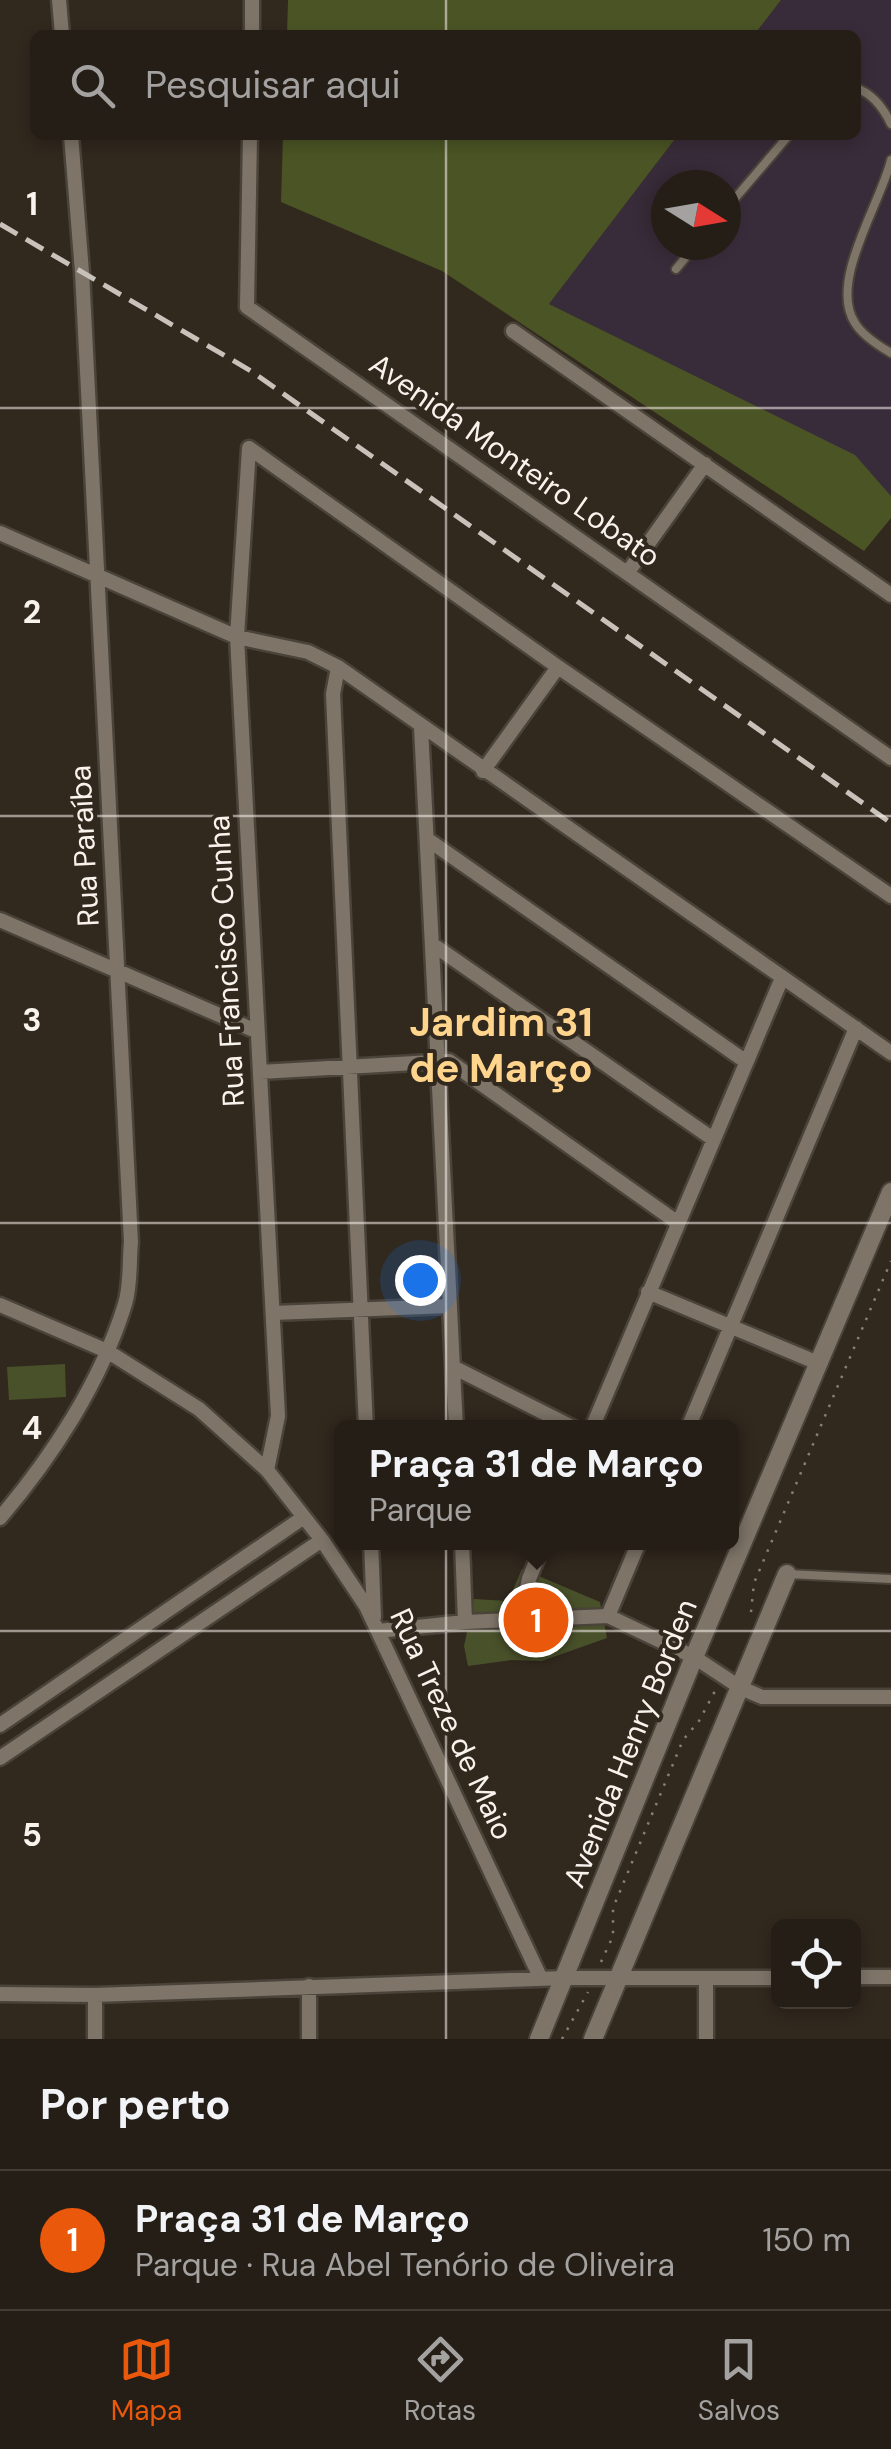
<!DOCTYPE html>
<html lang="pt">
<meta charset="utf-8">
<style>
body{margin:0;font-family:"DM Sans",sans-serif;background:#2d271f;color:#f1f3f6}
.controls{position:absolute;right:30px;bottom:30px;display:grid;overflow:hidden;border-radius:15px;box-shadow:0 5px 15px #0003}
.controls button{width:90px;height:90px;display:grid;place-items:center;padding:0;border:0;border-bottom:2px solid #423c35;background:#251e16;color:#f1f3f6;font:50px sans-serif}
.compass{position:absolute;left:651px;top:170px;width:90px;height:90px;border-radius:50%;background:#251e16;box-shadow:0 5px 15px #0003;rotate:101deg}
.you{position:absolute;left:420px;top:1280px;width:35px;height:35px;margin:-25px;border:8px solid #fff;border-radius:50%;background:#1a73e8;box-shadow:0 0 0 15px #1a73e833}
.badge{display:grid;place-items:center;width:65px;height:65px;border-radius:50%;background:#ea580c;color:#fff;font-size:32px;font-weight:700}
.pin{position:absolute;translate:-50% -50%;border:5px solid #fff;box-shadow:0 2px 10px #0006}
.popup{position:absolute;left:334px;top:1420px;width:405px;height:130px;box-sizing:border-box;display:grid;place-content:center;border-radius:15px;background:#251e16;filter:drop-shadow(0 2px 8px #0005);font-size:32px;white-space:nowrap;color:#a3a2a1}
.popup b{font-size:38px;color:#f1f3f6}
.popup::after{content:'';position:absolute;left:50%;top:100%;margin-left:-20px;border:20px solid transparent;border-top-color:#251e16}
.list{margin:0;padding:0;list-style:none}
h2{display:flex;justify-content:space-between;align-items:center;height:130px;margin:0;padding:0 40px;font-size:42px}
h2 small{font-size:32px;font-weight:400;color:#a3a2a1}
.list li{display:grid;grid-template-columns:65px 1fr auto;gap:30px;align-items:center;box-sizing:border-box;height:140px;padding:0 40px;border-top:2px solid #423c35}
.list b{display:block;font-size:38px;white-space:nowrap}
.list p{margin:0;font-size:32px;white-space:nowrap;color:#a3a2a1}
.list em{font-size:32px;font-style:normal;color:#a3a2a1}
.icon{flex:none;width:55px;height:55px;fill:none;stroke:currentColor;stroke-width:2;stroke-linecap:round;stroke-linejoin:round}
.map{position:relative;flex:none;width:891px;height:2039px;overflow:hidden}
.search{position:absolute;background:#251e16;box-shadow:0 5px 15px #0003;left:30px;right:30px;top:30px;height:110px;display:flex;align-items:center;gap:25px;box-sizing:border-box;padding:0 35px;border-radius:15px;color:#a3a2a1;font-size:38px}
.sheet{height:270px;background:#251e16}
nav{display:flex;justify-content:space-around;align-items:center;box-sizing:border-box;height:140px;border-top:2px solid #423c35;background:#251e16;font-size:28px;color:#a3a2a1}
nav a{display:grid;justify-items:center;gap:5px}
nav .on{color:#ea580c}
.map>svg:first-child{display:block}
</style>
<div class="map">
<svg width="891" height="2039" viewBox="0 0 891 2039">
<rect width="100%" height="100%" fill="#31281e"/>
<path fill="#392c3a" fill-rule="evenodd" d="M 781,0 L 891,0 L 891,496 L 854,455 L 549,304 L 678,135 L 856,135 L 856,35 L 754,35 ZM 666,185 L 726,185 L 726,245 L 666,245 Z"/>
<path fill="#49512a" d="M 65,1364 L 66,1397 L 9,1400 L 7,1367 Z
M 522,1569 L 600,1602 L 607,1638 L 542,1661 L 511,1660 L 468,1666 L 464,1646 L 474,1599 L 508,1601 Z"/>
<path fill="#4b5424" d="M 288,0 L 781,0 L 754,35 L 287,35 Z
M 283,135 L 678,135 L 549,304 L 855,455 L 891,496 L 891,518 L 864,551 L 442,271 L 281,202 Z"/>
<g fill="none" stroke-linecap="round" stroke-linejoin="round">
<defs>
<path id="service" d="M 856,88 C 873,94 883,107 891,124
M 891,160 C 881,203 828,282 855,323 C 862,335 879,346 891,353
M 726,209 L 789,135
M 676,269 L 696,245
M 787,1574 L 891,1579"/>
<path id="minor" d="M 59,0 L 62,35
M 252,35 L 252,0
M 250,135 L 247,307 L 891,758
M 513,331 L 891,595
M 249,448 L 237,637 L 278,1416 L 267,1470
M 249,448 L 558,667 L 891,896
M 0,533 L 237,637 L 308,652 L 338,667 L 891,1053
M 628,572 L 705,464
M 338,667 L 333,694 L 366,1428
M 421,727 L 456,1428
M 483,771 L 558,667
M 427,839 L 745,1061
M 0,920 L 256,1031
M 432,944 L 713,1139
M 260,1072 L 449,1061 L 678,1223
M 648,1292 L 818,1363
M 0,1305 L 107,1351 L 199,1409 L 267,1470 L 322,1540 L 366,1606 L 541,1979
M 273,1313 L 449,1306
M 453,1367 L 574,1428
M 592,1428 L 782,978
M 688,1428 L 856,1028
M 0,1518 C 52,1457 101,1382 125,1304 C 131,1285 129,1262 131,1242 L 82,272 L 71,135
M 371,1542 L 374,1617
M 462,1542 L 465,1622
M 608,1616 L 639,1542
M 520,1620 L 529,1579 L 544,1542
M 378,1631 L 465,1622 L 608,1616 L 694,1657 L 741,1688 L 762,1697 L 891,1697
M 0,1725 L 304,1517
M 0,1758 L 322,1540
M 854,1977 L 891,1977
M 0,1994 L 95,1995 L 565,1978 L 778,1978
M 95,2039 L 95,1995
M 309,2039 L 309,1986
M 706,2039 L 706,1978"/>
<path id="tertiary" d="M 539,2039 L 694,1657 L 891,1192
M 593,2039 L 787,1574"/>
</defs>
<use href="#service" stroke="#4a433a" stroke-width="12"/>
<use href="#minor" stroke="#4a433a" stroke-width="19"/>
<use href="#tertiary" stroke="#4a433a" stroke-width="22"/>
<path stroke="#877f77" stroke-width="2.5" stroke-dasharray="2.5 8" stroke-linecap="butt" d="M 751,1612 L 754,1583 L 891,1261
M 601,1962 L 613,1936 L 613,1908 L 683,1740 L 699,1721 L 715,1691
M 562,2039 L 588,1992"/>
<use href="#service" stroke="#7e7468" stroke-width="8"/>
<use href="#minor" stroke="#7e7468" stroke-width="14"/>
<use href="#tertiary" stroke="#7e7468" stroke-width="18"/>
<path stroke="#c8c2bb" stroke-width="5" stroke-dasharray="20 10" stroke-linecap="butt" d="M 0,224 L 251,371 L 891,823"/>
</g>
<path fill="none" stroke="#f9f3ed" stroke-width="2.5" stroke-opacity="0.55" d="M 446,0 L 446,35M 446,135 L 446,2039M 0,408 L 891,408M 0,816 L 891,816M 0,1223 L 891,1223M 0,1631 L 891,1631"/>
<g text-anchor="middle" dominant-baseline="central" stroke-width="8" stroke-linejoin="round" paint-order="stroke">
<g font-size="30" fill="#f9f3ed" stroke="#31281e">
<text transform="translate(515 460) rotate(35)">Avenida Monteiro Lobato</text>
<text transform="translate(84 846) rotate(-93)">Rua Paraíba</text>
<text transform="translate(226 961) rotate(-93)">Rua Francisco Cunha</text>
<text transform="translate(452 1724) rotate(65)">Rua Treze de Maio</text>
<text transform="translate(630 1743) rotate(-68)">Avenida Henry Borden</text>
</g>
<g font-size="40" font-weight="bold" fill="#ffd58e" stroke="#31281e">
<text x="501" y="1022">Jardim 31<tspan x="501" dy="46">de Março</tspan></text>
</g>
</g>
<g font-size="32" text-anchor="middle" font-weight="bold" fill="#f9f3ed" stroke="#31281e" stroke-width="8" stroke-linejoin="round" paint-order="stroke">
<text x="32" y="215">1</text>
<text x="32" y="623">2</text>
<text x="32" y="1031">3</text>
<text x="32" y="1439">4</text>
<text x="32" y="1846">5</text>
</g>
</svg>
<div class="controls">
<button><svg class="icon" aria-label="locate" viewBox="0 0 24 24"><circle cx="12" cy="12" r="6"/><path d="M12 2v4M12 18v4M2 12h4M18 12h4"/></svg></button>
</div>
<svg class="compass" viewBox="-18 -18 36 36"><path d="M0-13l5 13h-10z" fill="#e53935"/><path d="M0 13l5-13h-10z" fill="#a3a2a1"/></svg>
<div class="you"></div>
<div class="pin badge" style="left:536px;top:1620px">1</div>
<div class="popup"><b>Praça 31 de Março</b>Parque</div>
<div class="search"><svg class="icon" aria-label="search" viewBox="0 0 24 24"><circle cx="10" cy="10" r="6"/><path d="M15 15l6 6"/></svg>Pesquisar aqui</div>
</div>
<section class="sheet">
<h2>Por perto<small></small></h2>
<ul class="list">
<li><span class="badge">1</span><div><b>Praça 31 de Março</b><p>Parque · Rua Abel Tenório de Oliveira</p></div><em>150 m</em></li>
</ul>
</section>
<nav>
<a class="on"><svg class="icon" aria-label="map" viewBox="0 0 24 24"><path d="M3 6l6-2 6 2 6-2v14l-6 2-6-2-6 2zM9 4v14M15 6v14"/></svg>Mapa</a>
<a><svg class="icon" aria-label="directions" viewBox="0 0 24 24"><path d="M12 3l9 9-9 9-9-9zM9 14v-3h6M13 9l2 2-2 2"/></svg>Rotas</a>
<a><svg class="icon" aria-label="saved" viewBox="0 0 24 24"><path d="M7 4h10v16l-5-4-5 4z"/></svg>Salvos</a>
</nav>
